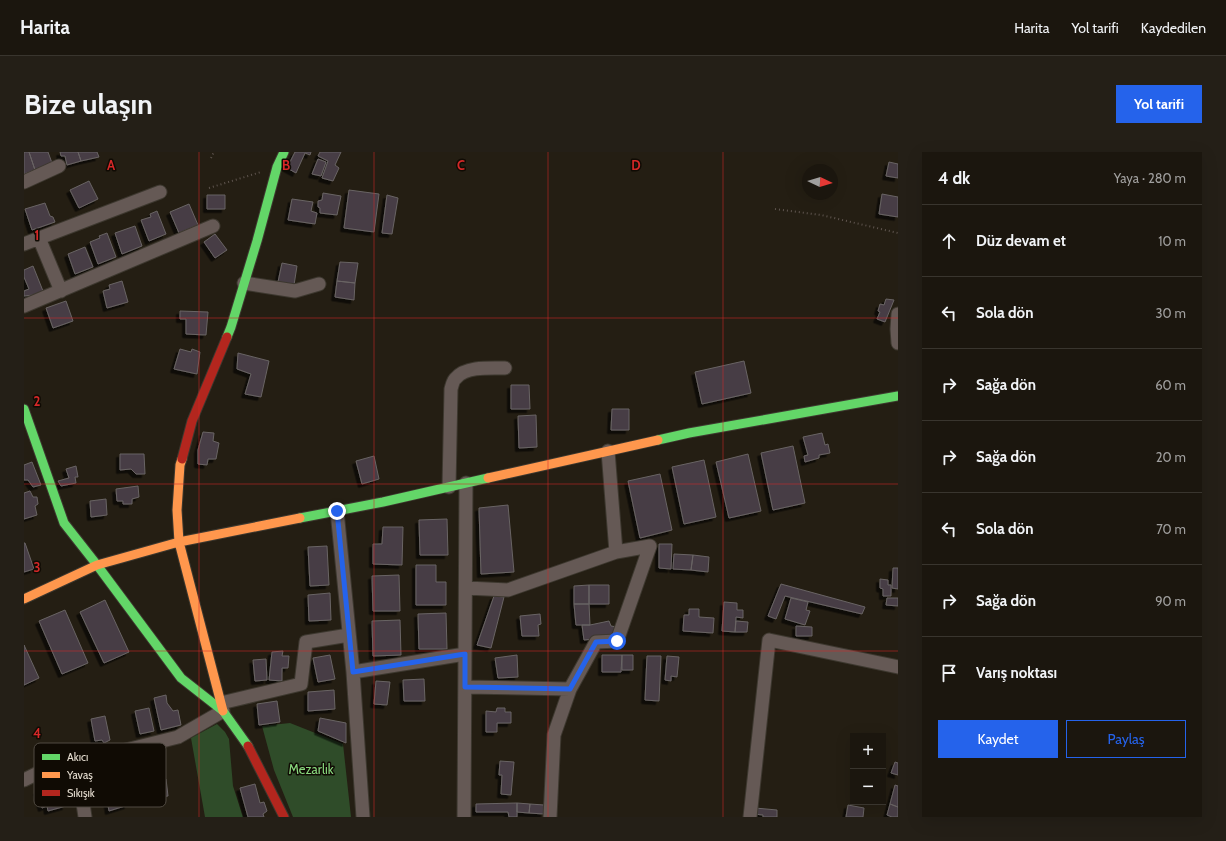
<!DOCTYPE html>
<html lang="tr">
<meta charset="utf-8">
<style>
body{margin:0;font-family:Cabin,sans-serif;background:#241f17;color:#f1f3f6}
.controls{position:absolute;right:12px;bottom:12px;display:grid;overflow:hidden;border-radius:0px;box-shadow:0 4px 16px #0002}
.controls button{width:36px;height:36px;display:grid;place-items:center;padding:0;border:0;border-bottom:1px solid #39352e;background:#1b160e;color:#f1f3f6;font:20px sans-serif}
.compass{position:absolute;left:778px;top:12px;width:36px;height:36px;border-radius:50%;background:#1b160e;box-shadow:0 4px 16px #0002;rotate:94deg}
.stop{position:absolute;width:12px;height:12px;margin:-9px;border:3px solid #2563eb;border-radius:50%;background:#fff}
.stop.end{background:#2563eb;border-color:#fff;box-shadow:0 1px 4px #0008}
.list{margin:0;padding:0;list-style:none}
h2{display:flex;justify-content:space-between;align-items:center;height:52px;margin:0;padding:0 16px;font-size:17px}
h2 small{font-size:13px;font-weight:400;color:#a09f9e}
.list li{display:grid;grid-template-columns:26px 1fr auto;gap:12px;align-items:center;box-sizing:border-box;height:72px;padding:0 16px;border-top:1px solid #39352e}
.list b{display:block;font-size:15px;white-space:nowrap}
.list em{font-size:13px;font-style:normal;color:#a09f9e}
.actions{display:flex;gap:8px;padding:12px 16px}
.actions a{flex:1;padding:9px 0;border:1px solid #2563eb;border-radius:0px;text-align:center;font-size:14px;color:#2563eb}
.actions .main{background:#2563eb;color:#fff}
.icon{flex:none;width:22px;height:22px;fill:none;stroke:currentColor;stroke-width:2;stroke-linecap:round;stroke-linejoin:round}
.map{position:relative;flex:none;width:874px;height:665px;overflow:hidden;border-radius:0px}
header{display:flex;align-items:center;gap:24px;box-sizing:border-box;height:56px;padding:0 20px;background:#1b160e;border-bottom:1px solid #39352e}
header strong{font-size:19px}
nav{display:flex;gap:22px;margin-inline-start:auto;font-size:14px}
.intro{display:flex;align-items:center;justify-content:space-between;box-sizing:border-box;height:96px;padding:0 24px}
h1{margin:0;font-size:28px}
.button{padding:10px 18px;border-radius:0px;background:#2563eb;color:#fff;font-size:14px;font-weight:700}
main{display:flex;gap:24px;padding:0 24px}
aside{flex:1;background:#1b160e;border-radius:0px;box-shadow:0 4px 16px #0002}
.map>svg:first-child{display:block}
</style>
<header>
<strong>Harita</strong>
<nav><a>Harita</a><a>Yol tarifi</a><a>Kaydedilen</a></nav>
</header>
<div class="intro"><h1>Bize ulaşın</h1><a class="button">Yol tarifi</a></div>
<main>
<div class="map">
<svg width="874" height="665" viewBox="0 0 874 665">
<defs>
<filter id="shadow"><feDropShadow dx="-3.5" dy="3.5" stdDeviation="0" flood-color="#0009"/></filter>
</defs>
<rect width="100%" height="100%" fill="#241e13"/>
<path fill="#2f4c29" d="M 266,571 L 319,592 L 327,665 L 269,665 L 250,618 L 238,574 Z
M 193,572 L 201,580 L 205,587 L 209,634 L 219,665 L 181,665 L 167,586 Z"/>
<path fill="#473d45" stroke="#696464" filter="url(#shadow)" d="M 0,0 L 5,0 L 11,18 L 0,22 Z
M 5,0 L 24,0 L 28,11 L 11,18 Z
M 36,0 L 54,0 L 57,9 L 43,13 L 41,4 L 37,4 Z
M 54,0 L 73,0 L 75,5 L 57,9 Z
M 271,0 L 287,0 L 286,3 L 281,1 L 272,21 L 263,16 Z
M 296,0 L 317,0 L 311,13 L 315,16 L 309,29 L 298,26 L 304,9 L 294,4 Z
M 294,7 L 302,10 L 297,24 L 288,22 Z
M 865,10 L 874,12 L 874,26 L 862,24 Z
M 65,29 L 74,47 L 55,56 L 46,38 Z
M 325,38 L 355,42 L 350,80 L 320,76 Z
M 299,41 L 317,44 L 313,63 L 296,61 L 296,56 L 294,55 L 294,49 L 298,48 Z
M 858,42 L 874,45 L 874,65 L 855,62 Z
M 183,43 L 201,43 L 201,57 L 183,57 Z
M 363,43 L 374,46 L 368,82 L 358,81 Z
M 268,47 L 289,50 L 287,59 L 293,61 L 291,72 L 264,68 Z
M 21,51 L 26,64 L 29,65 L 31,70 L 8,78 L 1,57 Z
M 165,52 L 174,73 L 155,81 L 146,60 Z
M 133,59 L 142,82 L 125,89 L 117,68 L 127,65 L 126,62 Z
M 111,74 L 118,94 L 98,102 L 91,81 Z
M 83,81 L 92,105 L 74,112 L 66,90 L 76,86 L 75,84 Z
M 191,82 L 203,98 L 191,106 L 180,90 Z
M 61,95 L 69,115 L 51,122 L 44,102 Z
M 316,110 L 334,111 L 331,131 L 313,129 Z
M 258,111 L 273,114 L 270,133 L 254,130 Z
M 9,114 L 19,139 L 10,143 L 0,144 L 0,139 L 5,137 L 0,125 L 0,118 Z
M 98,129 L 104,150 L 83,156 L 79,139 L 86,137 L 85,133 Z
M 313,129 L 331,131 L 330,148 L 311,145 Z
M 862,147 L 870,148 L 861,170 L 853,167 L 856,160 L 854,159 L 856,152 L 860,153 Z
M 42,149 L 49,169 L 29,176 L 22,156 Z
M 156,159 L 184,160 L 182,183 L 162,182 L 162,167 L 156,167 Z
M 156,197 L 167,200 L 168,197 L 176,200 L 173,222 L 150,217 Z
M 214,201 L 245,209 L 237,245 L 221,242 L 227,222 L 213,217 Z
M 720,209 L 727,241 L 678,252 L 671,220 Z
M 487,233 L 505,233 L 506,257 L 487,257 Z
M 588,257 L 605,257 L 605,278 L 587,278 Z
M 512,263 L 513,295 L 495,296 L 494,264 Z
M 179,280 L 190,281 L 189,289 L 195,291 L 192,307 L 184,307 L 183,313 L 174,312 L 174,298 Z
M 798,281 L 801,293 L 804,292 L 806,301 L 795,303 L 795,306 L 781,310 L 780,304 L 784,303 L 779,285 Z
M 769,294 L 781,351 L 749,358 L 737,301 Z
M 96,302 L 120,302 L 121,322 L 112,322 L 107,317 L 96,318 Z
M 724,302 L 737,359 L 705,366 L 692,310 Z
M 350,304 L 355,327 L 338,332 L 332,309 Z
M 680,308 L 692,365 L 660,372 L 648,315 Z
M 8,310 L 17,333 L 9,335 L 4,328 L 0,328 L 0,313 Z
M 52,314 L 54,325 L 51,325 L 52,331 L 37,334 L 34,329 L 45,326 L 42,317 Z
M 636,322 L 648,378 L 616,386 L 604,329 Z
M 114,334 L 115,345 L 108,347 L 108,352 L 99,352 L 99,349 L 93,349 L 92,337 Z
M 6,339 L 9,345 L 13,345 L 14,352 L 11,354 L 13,363 L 0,367 L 0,341 Z
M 82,347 L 83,363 L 67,365 L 66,349 Z
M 484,353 L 490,420 L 457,422 L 455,356 Z
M 423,367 L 424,403 L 396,403 L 395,368 Z
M 359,375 L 379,375 L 378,413 L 349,412 L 349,392 L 358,392 Z
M 0,391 L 1,391 L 10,417 L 0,420 Z
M 635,392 L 648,392 L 647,417 L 635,416 Z
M 303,394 L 305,433 L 286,434 L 284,395 Z
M 650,402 L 669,403 L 667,418 L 649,417 Z
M 669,403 L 685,405 L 684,420 L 667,418 Z
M 392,413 L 412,413 L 412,430 L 422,430 L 422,453 L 392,453 Z
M 869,416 L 874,416 L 874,437 L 868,436 Z
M 375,423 L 376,459 L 349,459 L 348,424 Z
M 856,427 L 864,428 L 864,433 L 867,433 L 867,444 L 859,444 L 859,437 L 856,436 Z
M 757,432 L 841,455 L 838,462 L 761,444 L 752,467 L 744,464 Z
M 565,433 L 585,433 L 585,452 L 565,452 Z
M 565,433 L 565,452 L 550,452 L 550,434 Z
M 306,441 L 307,468 L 285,469 L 284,443 Z
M 470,444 L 480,445 L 467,496 L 453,493 Z
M 767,446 L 784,450 L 782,458 L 786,459 L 781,473 L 761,467 Z
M 863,446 L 874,446 L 874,454 L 862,453 Z
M 81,448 L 105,500 L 80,511 L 56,460 Z
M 700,450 L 713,451 L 713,458 L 719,458 L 719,466 L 712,465 L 711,480 L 698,479 Z
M 550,452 L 565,452 L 566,473 L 552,473 Z
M 665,457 L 675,457 L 675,465 L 690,466 L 689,481 L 659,479 L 660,463 L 665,463 Z
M 41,458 L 64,511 L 38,522 L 15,469 Z
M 422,461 L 423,497 L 395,497 L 394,462 Z
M 516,462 L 517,472 L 514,473 L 515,484 L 498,484 L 496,464 Z
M 376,468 L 377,503 L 349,504 L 348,469 Z
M 585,469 L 587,474 L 593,475 L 588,485 L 560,488 L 558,473 L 566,473 Z
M 712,469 L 724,470 L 723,480 L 711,480 Z
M 772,474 L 788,475 L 788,484 L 772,484 Z
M 0,493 L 15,526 L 0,533 Z
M 259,499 L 258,504 L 265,504 L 264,516 L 258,516 L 258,529 L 245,528 L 248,500 Z
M 306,503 L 311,527 L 294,530 L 289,506 Z
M 493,503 L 494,525 L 474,526 L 471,506 Z
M 578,503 L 598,503 L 597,520 L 578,520 Z
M 598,503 L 609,503 L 609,518 L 598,518 Z
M 623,504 L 637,504 L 635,549 L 621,548 Z
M 643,504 L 655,505 L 653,525 L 647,524 L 647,529 L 641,528 Z
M 242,507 L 243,528 L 231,529 L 229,508 Z
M 400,527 L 401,549 L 380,549 L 379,528 Z
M 352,529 L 366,530 L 363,553 L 350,552 Z
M 310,538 L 311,557 L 284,559 L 284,540 Z
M 142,543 L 143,551 L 149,559 L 154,558 L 157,573 L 137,578 L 130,546 Z
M 253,549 L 256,570 L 235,573 L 233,552 Z
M 125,556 L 130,579 L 116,582 L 111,559 Z
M 473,556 L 481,556 L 481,560 L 487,560 L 487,571 L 473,571 L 473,580 L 462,580 L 462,559 L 472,560 Z
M 81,564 L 86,588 L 80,591 L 78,588 L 71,589 L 67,567 Z
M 296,566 L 322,571 L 322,591 L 294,579 Z
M 476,609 L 490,610 L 487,643 L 477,642 L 478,623 L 475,623 Z
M 871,610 L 874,611 L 874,623 L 867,621 Z
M 142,627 L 144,644 L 119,647 L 117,631 Z
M 101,629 L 104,638 L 100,639 L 104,653 L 85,659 L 81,635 Z
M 35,632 L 42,654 L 24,659 L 23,654 L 18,656 L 13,639 Z
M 231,632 L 236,651 L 240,650 L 243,659 L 239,662 L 240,665 L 224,665 L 216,636 Z
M 871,633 L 874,634 L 874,655 L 866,652 Z
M 493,651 L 493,665 L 485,665 L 484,660 L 452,660 L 452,652 Z
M 493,651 L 506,652 L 505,661 L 493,660 Z
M 506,652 L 520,653 L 520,662 L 505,661 Z
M 866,652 L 874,655 L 874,665 L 868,665 L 863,663 Z
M 824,653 L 840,656 L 839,665 L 822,665 Z
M 731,656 L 753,658 L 753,665 L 739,665 L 739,663 L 730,662 Z"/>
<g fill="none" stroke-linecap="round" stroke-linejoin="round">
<defs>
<path id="street" d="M 0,30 L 35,14
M 15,86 L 37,139
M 0,92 L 136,40
M 220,131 L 271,139 L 295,132
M 0,154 L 189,74
M 874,162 L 873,177 L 874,191
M 584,299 L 592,400
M 425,335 L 427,237 C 428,234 429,228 432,226 C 442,214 467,216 481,216
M 313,359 L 329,520 L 339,665
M 329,520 L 441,502
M 441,535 L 546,537 L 572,490 L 593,489 L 626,394 L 592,400 L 484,438 L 442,436
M 197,551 L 277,532 L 282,490 L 325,483
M 53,611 L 61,665
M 0,628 L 18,619 L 154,585 L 199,559
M 440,665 L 442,331
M 526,665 L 530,583 L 546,537
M 726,665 L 745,488 L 874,515"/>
<path id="fast" d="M 203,185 L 207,175 L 233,89 L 253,15 L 260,0
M 0,257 L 40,371 L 73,413 L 157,526 L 199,559 L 224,594
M 634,288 L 665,281 L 874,244
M 276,366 L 359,350 L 464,326"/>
<path id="slow" d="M 158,307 L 156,313 L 153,358 L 155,390 L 199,559
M 464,326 L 634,288
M 0,447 L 73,413 L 155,390 L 276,366"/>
<path id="jam" d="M 158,307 L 168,269 L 203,185
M 224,594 L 260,665"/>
</defs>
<use href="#street" stroke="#3d382f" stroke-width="15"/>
<use href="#fast" stroke="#3d382f" stroke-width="11"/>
<use href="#slow" stroke="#3d382f" stroke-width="11"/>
<use href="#jam" stroke="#3d382f" stroke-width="11"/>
<path stroke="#5f554f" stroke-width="2" stroke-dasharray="1 3" stroke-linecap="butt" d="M 187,6 L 190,0
M 185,36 L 237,20
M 751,57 L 797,63 L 874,81"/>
<use href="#street" stroke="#655955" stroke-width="13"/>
<use href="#fast" stroke="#63d668" stroke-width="9"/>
<use href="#slow" stroke="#ff974d" stroke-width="9"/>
<use href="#jam" stroke="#b3261e" stroke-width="9"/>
</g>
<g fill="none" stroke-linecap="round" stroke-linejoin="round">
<path stroke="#2563eb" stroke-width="5" d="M 313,359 L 329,520 L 441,502 L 441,535 L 546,537 L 572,490 L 593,489"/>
</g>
<path fill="none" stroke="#d62828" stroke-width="1" stroke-opacity="0.55" d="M 175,0 L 175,665M 350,0 L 350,665M 524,0 L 524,665M 699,0 L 699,665M 0,166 L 874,166M 0,332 L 874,332M 0,499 L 874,499"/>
<g text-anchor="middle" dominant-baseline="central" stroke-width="3" stroke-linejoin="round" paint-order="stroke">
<g font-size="13" fill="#88d87d" stroke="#100b04">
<text x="287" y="617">Mezarlık</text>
</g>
</g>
<rect x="10" y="591" width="132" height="64" rx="6" fill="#100b04" stroke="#504a42" stroke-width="1"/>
<rect x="18" y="602" width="18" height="6" fill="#63d668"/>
<rect x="18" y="620" width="18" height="6" fill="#ff974d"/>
<rect x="18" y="638" width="18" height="6" fill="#b3261e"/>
<g font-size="11" fill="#e6ded1">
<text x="43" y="609">Akıcı</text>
<text x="43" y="627">Yavaş</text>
<text x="43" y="645">Sıkışık</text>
</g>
<g font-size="13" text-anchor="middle" font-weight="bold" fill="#d62828" stroke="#100b04" stroke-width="3" stroke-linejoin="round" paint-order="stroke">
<text x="87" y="18">A</text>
<text x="262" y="18">B</text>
<text x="437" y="18">C</text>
<text x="612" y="18">D</text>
<text x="13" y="88">1</text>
<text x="13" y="254">2</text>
<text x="13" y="420">3</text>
<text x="13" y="586">4</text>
</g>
</svg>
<div class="controls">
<button>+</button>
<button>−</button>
</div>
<svg class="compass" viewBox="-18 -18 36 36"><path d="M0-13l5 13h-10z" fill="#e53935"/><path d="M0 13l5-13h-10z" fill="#a09f9e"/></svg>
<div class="stop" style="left:593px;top:489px"></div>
<div class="stop end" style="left:313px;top:359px"></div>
</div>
<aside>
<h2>4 dk<small>Yaya · 280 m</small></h2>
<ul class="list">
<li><svg class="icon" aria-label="ahead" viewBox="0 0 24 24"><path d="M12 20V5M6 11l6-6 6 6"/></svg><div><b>Düz devam et</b></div><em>10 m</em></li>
<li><svg class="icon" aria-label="left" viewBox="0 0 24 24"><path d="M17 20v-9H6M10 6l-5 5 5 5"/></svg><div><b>Sola dön</b></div><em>30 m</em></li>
<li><svg class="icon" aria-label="right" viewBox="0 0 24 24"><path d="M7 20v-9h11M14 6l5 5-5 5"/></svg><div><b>Sağa dön</b></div><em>60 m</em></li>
<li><svg class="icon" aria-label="right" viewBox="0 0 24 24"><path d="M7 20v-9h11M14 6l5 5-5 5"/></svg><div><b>Sağa dön</b></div><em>20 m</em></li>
<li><svg class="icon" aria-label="left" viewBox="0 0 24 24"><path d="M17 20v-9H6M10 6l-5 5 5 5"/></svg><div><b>Sola dön</b></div><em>70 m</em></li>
<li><svg class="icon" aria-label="right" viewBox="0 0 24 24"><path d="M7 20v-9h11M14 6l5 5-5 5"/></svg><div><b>Sağa dön</b></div><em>90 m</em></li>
<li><svg class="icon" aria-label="arrive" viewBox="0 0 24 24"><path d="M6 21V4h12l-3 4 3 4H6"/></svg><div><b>Varış noktası</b></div></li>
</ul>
<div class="actions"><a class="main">Kaydet</a><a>Paylaş</a></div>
</aside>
</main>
